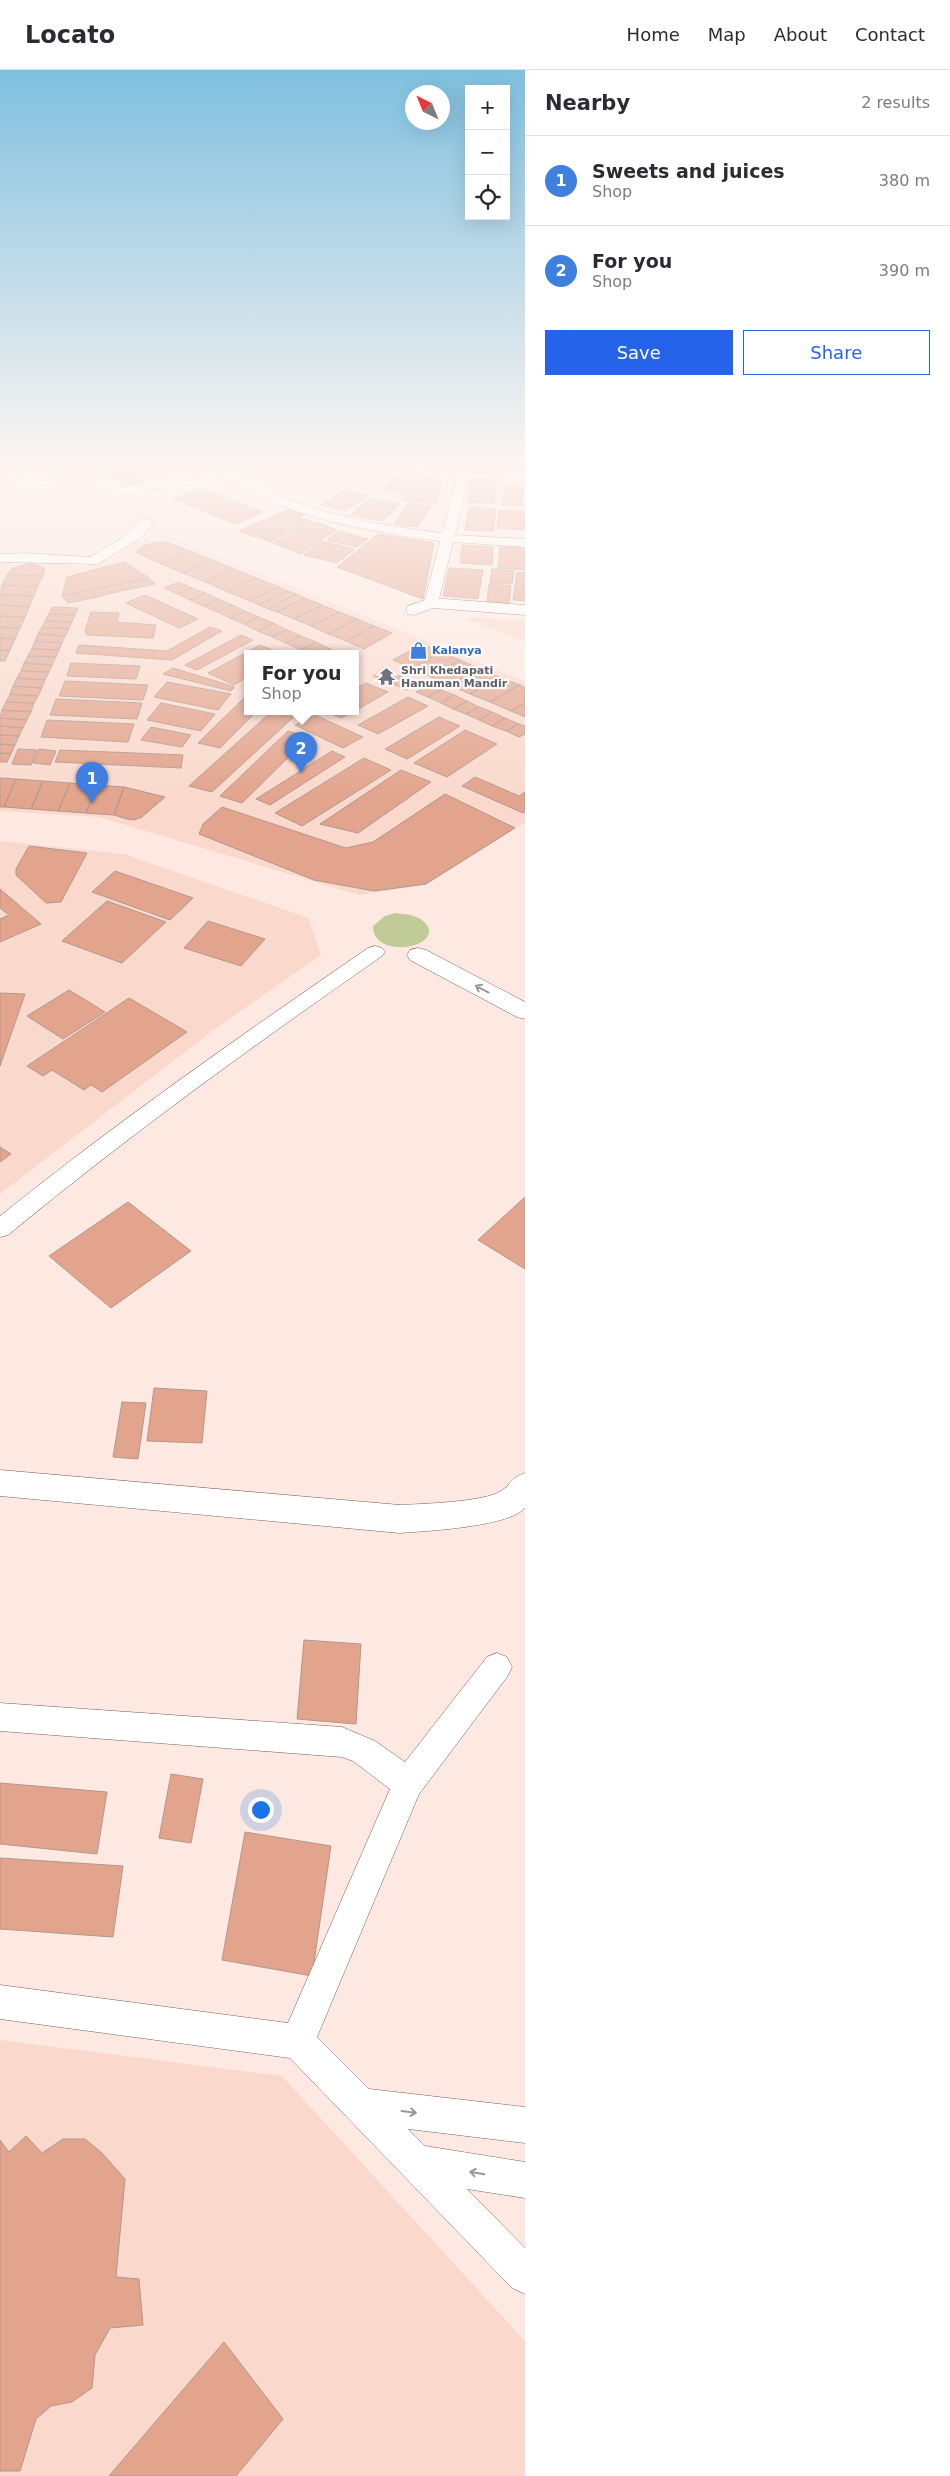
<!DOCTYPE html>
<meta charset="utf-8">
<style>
body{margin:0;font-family:"DejaVu Sans",sans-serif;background:#f7f7f7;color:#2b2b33}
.controls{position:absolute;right:15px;top:15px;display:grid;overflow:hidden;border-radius:0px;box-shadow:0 5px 20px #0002}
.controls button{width:45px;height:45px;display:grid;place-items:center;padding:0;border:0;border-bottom:1px solid #e1e1e2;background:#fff;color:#2b2b33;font:25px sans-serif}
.compass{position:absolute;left:405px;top:15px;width:45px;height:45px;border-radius:50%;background:#fff;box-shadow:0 5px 20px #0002;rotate:317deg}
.you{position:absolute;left:260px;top:1739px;width:18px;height:18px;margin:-12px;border:4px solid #fff;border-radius:50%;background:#1a73e8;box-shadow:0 0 0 8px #1a73e833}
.badge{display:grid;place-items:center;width:32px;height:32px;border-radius:50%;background:#2563eb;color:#fff;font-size:16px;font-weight:700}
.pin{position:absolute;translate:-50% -41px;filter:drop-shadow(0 1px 2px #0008)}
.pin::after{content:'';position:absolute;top:26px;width:18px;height:15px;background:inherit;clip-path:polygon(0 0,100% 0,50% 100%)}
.popup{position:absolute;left:244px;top:580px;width:115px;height:65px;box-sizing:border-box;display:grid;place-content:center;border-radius:0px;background:#fff;filter:drop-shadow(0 1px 4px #0005);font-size:16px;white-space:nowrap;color:#7c7c81}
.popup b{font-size:19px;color:#2b2b33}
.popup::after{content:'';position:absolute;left:50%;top:100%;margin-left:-10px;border:10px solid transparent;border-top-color:#fff}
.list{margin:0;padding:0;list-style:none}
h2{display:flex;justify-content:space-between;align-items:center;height:65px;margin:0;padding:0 20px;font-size:21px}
h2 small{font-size:16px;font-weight:400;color:#7c7c81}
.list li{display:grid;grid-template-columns:32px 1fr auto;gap:15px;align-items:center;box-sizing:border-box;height:90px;padding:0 20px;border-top:1px solid #e1e1e2}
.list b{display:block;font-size:19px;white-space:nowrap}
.list p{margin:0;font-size:16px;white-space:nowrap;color:#7c7c81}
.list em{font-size:16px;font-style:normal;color:#7c7c81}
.actions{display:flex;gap:10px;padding:15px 20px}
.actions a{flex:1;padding:11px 0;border:1px solid #2563eb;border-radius:0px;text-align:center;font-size:18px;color:#2563eb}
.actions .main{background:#2563eb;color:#fff}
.icon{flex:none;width:28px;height:28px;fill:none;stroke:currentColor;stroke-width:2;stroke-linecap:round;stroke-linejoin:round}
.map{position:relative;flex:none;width:525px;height:2406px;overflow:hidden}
header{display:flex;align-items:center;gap:30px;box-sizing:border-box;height:70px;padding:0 25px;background:#fff;border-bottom:1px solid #e1e1e2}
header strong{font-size:24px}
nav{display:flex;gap:28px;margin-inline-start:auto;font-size:18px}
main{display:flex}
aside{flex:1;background:#fff}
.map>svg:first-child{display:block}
</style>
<header>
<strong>Locato</strong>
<nav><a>Home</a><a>Map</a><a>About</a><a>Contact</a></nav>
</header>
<main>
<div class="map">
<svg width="525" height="2406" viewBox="0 0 525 2406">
<rect width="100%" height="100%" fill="#fde9e1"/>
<path fill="#fad9cc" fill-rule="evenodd" d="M 164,464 L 525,611 L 525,753 L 419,816 L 359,825 L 99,747 L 0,741 L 0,494 L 12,489 L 53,491 L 82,497 L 114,488 L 130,473 ZM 247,584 L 355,584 L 355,642 L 247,642 Z
M 471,547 L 525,551 L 525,572 L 465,549 Z
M 0,771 L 124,784 L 309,848 L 321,885 L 215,959 L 0,1124 Z
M 0,1970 L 282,2006 L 525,2271 L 525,2406 L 0,2406 Z"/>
<path fill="#c1cb97" d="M 395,843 C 406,844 420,845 427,855 C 442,878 373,890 373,856 L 385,846 Z"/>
<path fill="#e2a48c" stroke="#af988f" d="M 100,395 L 121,395 L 122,397 L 101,399 Z
M 128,395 L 156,395 L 157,397 L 130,400 Z
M 393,395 L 444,395 L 442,403 L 391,399 Z
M 130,400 L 144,412 L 124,416 L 111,404 Z
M 395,407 L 417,411 L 407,424 L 383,420 Z
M 420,407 L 442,408 L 437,434 L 402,430 Z
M 471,408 L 497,410 L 494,434 L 467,432 Z
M 505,416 L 524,417 L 522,436 L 502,435 Z
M 200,418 L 263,442 L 236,454 L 173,429 Z
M 345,420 L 369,426 L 344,441 L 321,435 Z
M 369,428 L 400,434 L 383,451 L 351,445 Z
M 408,433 L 432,436 L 418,457 L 394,454 Z
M 294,437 L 308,443 L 254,467 L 239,461 Z
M 469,437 L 496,439 L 493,461 L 465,460 Z
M 499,440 L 525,441 L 525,460 L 497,458 Z
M 301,448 L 313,452 L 270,472 L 258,467 Z
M 317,452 L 336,460 L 301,484 L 273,473 Z
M 338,461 L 368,469 L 357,477 L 327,470 Z
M 378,464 L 434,473 L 423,529 L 337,497 Z
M 322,471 L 355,479 L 337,493 L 304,485 Z
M 159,472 L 169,473 L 190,481 L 161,494 L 136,482 L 144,475 Z
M 462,475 L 493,477 L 492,495 L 460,493 Z
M 500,477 L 525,478 L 525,500 L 498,498 Z
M 190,481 L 212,490 L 183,503 L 161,494 Z
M 212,490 L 234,499 L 205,512 L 183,503 Z
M 124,492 L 149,508 L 62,526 L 67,507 Z
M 30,493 L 45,499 L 43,506 L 7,505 L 11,499 Z
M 449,498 L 483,500 L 478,529 L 443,526 Z
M 234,499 L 256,508 L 228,522 L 205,512 Z
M 492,499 L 514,501 L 512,514 L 490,513 Z
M 517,502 L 525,503 L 525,531 L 513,530 Z
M 7,505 L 43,506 L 38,516 L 2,515 Z
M 149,508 L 155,514 L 141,517 L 135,511 Z
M 256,508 L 279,517 L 250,531 L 228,522 Z
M 135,511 L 141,517 L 126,520 L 120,514 Z
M 179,512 L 192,518 L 177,524 L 164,518 Z
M 120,514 L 126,520 L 112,523 L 106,517 Z
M 489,514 L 511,516 L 509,533 L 487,532 Z
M 2,515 L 38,516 L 34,526 L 0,525 Z
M 106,517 L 112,523 L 97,527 L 91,520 Z
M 279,517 L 288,521 L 259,535 L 250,531 Z
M 192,518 L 205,523 L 190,530 L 177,524 Z
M 91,520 L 97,527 L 83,530 L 77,523 Z
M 288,521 L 296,524 L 268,539 L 259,535 Z
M 77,523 L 83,530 L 68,533 L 62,526 Z
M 205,523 L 218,529 L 203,536 L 190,530 Z
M 296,524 L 305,528 L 277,542 L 268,539 Z
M 0,525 L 34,526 L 29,537 L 0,535 Z
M 145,525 L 198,549 L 179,558 L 126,533 Z
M 305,528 L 322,535 L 294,549 L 277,542 Z
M 218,529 L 232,535 L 217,542 L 203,536 Z
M 0,535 L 29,537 L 25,547 L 0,546 Z
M 232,535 L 245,541 L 230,548 L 217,542 Z
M 322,535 L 339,542 L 311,556 L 294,549 Z
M 52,537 L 78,538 L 75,545 L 49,544 Z
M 245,541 L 259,547 L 244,554 L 230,548 Z
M 91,542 L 119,543 L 117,552 L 156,555 L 153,568 L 87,565 L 85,561 Z
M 339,542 L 357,549 L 328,564 L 311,556 Z
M 49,544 L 75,545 L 72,552 L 45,551 Z
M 0,546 L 25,547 L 20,558 L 0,557 Z
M 259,547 L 273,553 L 258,561 L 244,554 Z
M 357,549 L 374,556 L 346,571 L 328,564 Z
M 45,551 L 72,552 L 69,559 L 42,557 Z
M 273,553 L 287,560 L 272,567 L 258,561 Z
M 374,556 L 392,563 L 364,579 L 346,571 Z
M 0,557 L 20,558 L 15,569 L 0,568 Z
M 42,557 L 69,559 L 65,566 L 38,564 Z
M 210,557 L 222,561 L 172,590 L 76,583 L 79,575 L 167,581 Z
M 287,560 L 301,566 L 286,573 L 272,567 Z
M 38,564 L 65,566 L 62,573 L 35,571 Z
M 241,565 L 253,570 L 197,600 L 185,595 Z
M 301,566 L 316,572 L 301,580 L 286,573 Z
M 0,568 L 15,569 L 10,580 L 0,580 Z
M 35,571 L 62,573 L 59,580 L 32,579 Z
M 316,572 L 330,579 L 320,584 L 311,584 L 301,580 Z
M 422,574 L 441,582 L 412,598 L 393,590 Z
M 260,575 L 282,584 L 247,584 L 247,607 L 234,615 L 208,603 Z
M 32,579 L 59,580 L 56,587 L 28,586 Z
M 330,579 L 343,584 L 320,584 Z
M 0,580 L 10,580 L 5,591 L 0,591 Z
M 441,582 L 460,590 L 431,607 L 412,598 Z
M 28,586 L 56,587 L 52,595 L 24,593 Z
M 460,590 L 480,599 L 450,615 L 431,607 Z
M 24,593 L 52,595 L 49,602 L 21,601 Z
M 71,593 L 140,596 L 136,609 L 67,606 Z
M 173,598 L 235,617 L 231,621 L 163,604 Z
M 384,599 L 418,614 L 407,620 L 373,606 Z
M 480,599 L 499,607 L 470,624 L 450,615 Z
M 21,601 L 49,602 L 45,610 L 17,608 Z
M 499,607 L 520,615 L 490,632 L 470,624 Z
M 17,608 L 45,610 L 42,618 L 13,616 Z
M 65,611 L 148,615 L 143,630 L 59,626 Z
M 167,612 L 231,624 L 218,640 L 154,627 Z
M 366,613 L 388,622 L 355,641 L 355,619 Z
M 429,615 L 441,620 L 428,627 L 416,622 Z
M 520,615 L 525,618 L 525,633 L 511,641 L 490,632 Z
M 13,616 L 42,618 L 38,626 L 10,624 Z
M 441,620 L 454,625 L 441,633 L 428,627 Z
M 10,624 L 38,626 L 34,633 L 6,632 Z
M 454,625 L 467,631 L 453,639 L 441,633 Z
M 408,627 L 428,636 L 378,664 L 358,655 Z
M 244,628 L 247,628 L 247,642 L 256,642 L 220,678 L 198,673 Z
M 56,629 L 142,633 L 137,649 L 50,645 Z
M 467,631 L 479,637 L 466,644 L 453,639 Z
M 6,632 L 34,633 L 31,642 L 2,640 Z
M 161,633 L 215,644 L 201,661 L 147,650 Z
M 525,633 L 525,647 L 511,641 Z
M 479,637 L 492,642 L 479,650 L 466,644 Z
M 2,640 L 31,642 L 27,650 L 0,648 Z
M 271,642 L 297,644 L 212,722 L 189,716 Z
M 326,642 L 353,642 L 341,648 Z
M 492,642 L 505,648 L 492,656 L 479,650 Z
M 315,645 L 363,667 L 343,678 L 295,655 Z
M 439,647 L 460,656 L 407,689 L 385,679 Z
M 0,648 L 27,650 L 23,658 L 0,656 Z
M 505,648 L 519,654 L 506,661 L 492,656 Z
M 47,650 L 134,654 L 128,672 L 41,667 Z
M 519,654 L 525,656 L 525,664 L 519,667 L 506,661 Z
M 0,656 L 23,658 L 19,666 L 0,665 Z
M 151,657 L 191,665 L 182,677 L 141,670 Z
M 465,660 L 497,674 L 447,707 L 414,693 Z
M 288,661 L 309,667 L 242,733 L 220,726 Z
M 0,665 L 19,666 L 15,675 L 0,674 Z
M 0,674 L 15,675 L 11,684 L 0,683 Z
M 18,679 L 37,680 L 31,695 L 12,694 Z
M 39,679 L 56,681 L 50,695 L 33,693 Z
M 60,680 L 183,685 L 181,698 L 55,692 Z
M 332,681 L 345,687 L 270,735 L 256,729 Z
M 0,683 L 11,684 L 7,692 L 0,692 Z
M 364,688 L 391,700 L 302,756 L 275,743 Z
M 401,700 L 431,712 L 358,763 L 320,754 Z
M 475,707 L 519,726 L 525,722 L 525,742 L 523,743 L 462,716 Z
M 0,708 L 16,709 L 4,737 L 0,737 Z
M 16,709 L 43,711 L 31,739 L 4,737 Z
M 43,711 L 70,713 L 58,741 L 31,739 Z
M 70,713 L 97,715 L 86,743 L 58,741 Z
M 97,715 L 124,717 L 114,745 L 86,743 Z
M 124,717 L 165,727 L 142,747 L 134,750 L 127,749 L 114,745 Z
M 445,724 L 515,758 L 426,814 L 374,821 L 314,810 L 199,764 L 203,754 L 222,737 L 346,778 L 373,772 Z
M 29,776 L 87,783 L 61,832 L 46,833 L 16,805 L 16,799 Z
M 115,801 L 193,828 L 170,850 L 92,822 Z
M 0,819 L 41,854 L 0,872 L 0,849 L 9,845 L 0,838 Z
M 107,831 L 166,852 L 122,893 L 62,871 Z
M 208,851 L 265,869 L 241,896 L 184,878 Z
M 69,920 L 105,942 L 63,969 L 27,946 Z
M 0,923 L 25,924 L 0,996 Z
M 129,928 L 187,962 L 102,1022 L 91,1015 L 84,1020 L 52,1000 L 43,1006 L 27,996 Z
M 0,1077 L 11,1084 L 0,1092 Z
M 525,1127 L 525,1199 L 478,1170 Z
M 128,1132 L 191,1181 L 111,1238 L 49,1186 Z
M 154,1318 L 207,1321 L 202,1373 L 147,1371 Z
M 122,1332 L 146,1333 L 138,1389 L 113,1387 Z
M 304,1570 L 361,1574 L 356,1654 L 297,1649 Z
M 171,1704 L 203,1709 L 191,1773 L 159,1768 Z
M 0,1713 L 107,1722 L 97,1784 L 0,1774 Z
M 245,1762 L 331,1776 L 312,1906 L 222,1890 Z
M 0,1788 L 123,1796 L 113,1867 L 0,1859 Z
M 26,2066 L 42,2083 L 63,2069 L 85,2069 L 102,2083 L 125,2109 L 116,2207 L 139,2209 L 143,2255 L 110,2258 L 95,2285 L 92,2318 L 72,2332 L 51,2336 L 36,2349 L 20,2401 L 0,2401 L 0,2070 L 9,2082 Z
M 224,2272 L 283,2349 L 236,2406 L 109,2406 Z"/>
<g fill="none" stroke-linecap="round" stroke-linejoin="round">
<defs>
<path id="street" d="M 223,395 L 236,395 L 240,399 L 272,395 L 300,395 L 294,399 L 247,406 C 285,440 391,457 442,463 L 460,395 L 525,398 L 525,406 L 470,403 L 455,465 L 525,469 L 525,477 L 453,472 L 438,533 L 431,537 L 424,533 L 440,471 C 385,464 274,447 235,408 L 117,426 L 111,422 L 117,418 L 228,401 Z
M 372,395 L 386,395 L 387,396 L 381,400 Z
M 147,448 L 154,452 L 142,467 L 98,494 L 0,492 L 0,484 L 24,483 L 90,487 L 125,466 L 142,449 Z
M 375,876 L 382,878 L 385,882 L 382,886 C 254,975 128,1066 8,1165 L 0,1167 L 0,1146 C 118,1051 243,964 368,878 Z
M 497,1583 L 507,1587 L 512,1597 L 507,1607 L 419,1724 L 317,1967 L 369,2019 L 525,2037 L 525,2073 L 408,2059 L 425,2076 L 525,2092 L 525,2128 L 467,2119 L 525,2178 L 525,2224 L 512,2218 L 290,1988 L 0,1949 L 0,1915 L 288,1953 L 390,1719 L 353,1691 L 342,1687 L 0,1661 L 0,1633 L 342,1657 L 375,1671 L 405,1692 L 487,1587 Z"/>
<path id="secondary" d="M 83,395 L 97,395 C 105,406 117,412 124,422 L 122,425 C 105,429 91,407 83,395 Z
M 431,528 L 525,535 L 525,545 L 433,538 L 414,545 L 408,544 L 406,540 L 408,536 Z
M 418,878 L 426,880 L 525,932 L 525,949 L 517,947 L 410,890 L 407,885 L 410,880 Z
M 0,1400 L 400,1435 C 421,1434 485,1432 501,1421 C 512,1414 510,1408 525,1403 L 525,1438 C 508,1457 426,1461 400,1463 L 0,1426 Z"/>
<path id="primary" d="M 21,395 L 54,395 L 59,396 L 63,405 C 53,419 20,421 9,406 L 15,396 ZM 41,400 L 48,404 L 36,408 L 24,405 L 25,403 Z"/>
</defs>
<use href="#street" stroke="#745e56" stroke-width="1"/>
<use href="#secondary" stroke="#745e56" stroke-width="1"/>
<use href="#primary" stroke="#745e56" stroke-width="1"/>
<use href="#street" fill="#fff" fill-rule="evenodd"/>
<use href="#secondary" fill="#fff" fill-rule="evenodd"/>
<use href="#primary" fill="#fff" fill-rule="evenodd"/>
</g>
<defs><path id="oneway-shaft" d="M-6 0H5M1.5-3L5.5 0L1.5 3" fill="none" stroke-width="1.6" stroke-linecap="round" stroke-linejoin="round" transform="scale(1.25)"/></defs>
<g stroke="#9b9795">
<use href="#oneway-shaft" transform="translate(482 919) rotate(-152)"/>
<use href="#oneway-shaft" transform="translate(409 2042) rotate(7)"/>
<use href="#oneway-shaft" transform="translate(477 2103) rotate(-171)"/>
</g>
<linearGradient id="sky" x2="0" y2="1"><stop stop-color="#7fc0df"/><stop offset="0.54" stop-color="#fef5f2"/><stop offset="1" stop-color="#fef5f2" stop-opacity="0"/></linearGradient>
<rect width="525" height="731" fill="url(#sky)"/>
<defs>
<symbol id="shop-bare" viewBox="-9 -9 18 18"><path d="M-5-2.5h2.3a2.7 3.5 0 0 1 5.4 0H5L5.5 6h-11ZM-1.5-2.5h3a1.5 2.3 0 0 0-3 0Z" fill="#3f7fe0" stroke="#fffaf8" stroke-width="2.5" paint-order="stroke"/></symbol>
<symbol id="temple-bare" viewBox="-9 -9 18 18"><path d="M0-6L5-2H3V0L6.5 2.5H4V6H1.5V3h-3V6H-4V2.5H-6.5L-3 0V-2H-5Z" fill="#6b7280" stroke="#fffaf8" stroke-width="2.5" paint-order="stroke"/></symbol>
</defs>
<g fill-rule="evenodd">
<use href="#shop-bare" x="406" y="568" width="25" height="25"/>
<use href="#temple-bare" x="374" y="594" width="25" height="25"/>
</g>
<g text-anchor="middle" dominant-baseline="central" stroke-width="4.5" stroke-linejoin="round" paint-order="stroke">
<g font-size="11" font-weight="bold" fill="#366cbe" stroke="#fffaf8" text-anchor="start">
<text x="432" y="580">Kalanya</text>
</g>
<g font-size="11" font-weight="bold" fill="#5b616d" stroke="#fffaf8" text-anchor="start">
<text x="401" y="600">Shri Khedapati<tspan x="401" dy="13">Hanuman Mandir</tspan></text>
</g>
</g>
</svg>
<div class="controls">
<button>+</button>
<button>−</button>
<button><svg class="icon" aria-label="locate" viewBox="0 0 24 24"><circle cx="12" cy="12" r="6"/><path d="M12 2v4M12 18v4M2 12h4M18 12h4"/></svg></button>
</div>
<svg class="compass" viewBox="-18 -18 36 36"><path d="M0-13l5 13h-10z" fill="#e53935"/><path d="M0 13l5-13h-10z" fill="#7c7c81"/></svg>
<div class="you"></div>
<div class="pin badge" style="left:92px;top:733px;background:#3f7fe0">1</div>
<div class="pin badge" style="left:301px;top:703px;background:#3f7fe0">2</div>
<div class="popup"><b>For you</b>Shop</div>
</div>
<aside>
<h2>Nearby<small>2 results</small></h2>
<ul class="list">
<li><span class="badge" style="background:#3f7fe0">1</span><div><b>Sweets and juices</b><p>Shop</p></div><em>380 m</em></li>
<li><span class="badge" style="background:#3f7fe0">2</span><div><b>For you</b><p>Shop</p></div><em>390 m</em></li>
</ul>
<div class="actions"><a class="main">Save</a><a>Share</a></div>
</aside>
</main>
